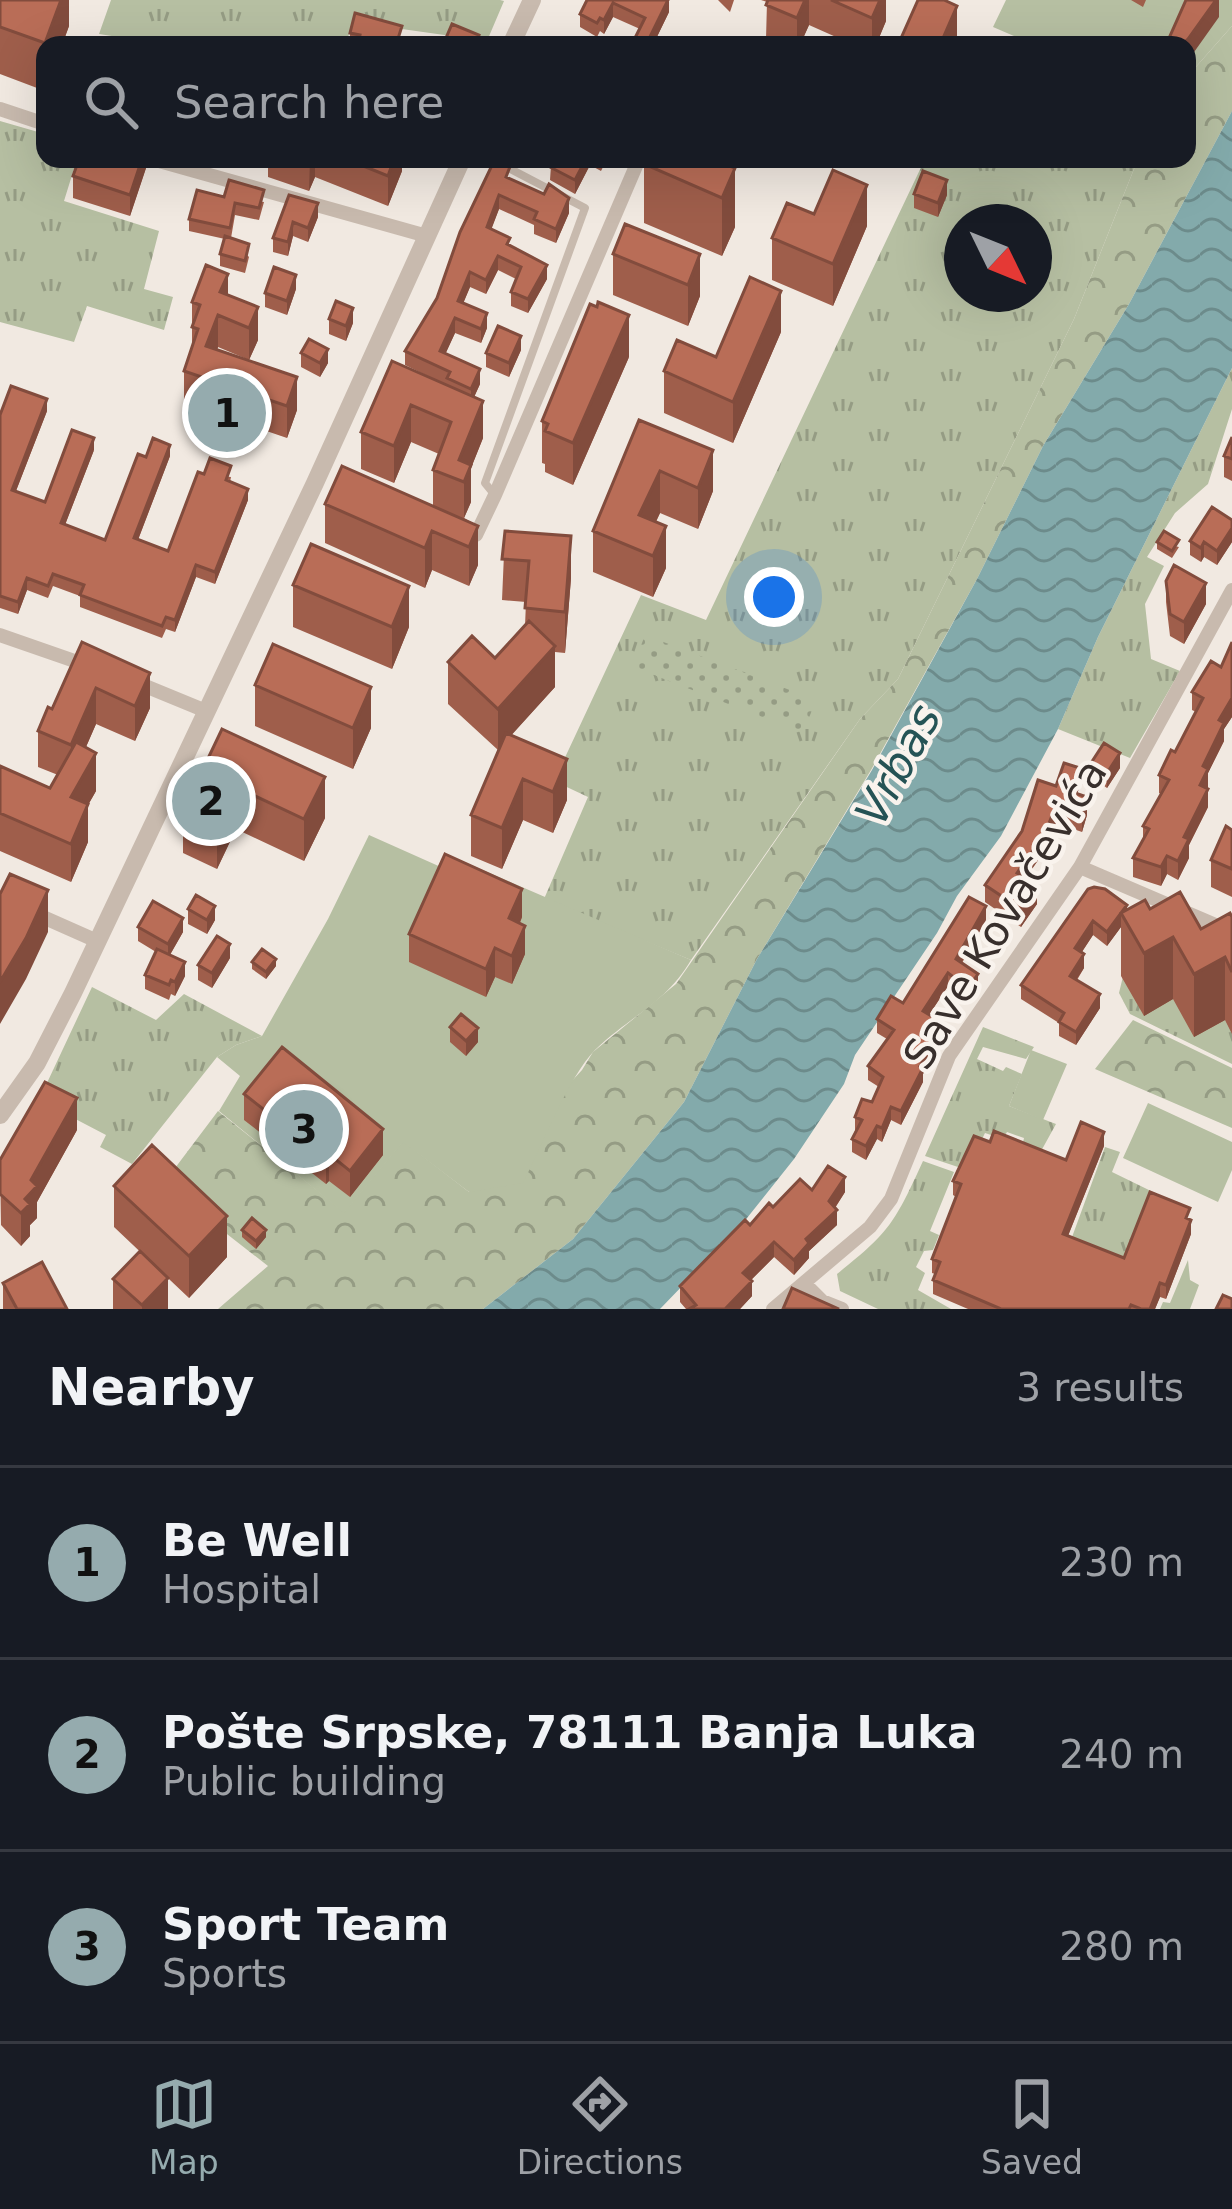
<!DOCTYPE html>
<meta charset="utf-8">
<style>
body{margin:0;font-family:"DejaVu Sans",sans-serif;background:#242831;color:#f1f3f6}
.compass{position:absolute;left:944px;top:204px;width:108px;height:108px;border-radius:50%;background:#171b24;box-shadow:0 12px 48px #0002;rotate:133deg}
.you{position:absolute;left:774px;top:597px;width:42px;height:42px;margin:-30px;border:9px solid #fff;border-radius:50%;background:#1a73e8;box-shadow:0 0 0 18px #1a73e833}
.badge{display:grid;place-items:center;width:78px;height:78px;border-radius:50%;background:#95abae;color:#111;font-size:39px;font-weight:700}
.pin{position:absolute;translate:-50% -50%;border:6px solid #fff;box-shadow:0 3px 12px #0006}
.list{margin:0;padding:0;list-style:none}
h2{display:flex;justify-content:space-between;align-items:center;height:156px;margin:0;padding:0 48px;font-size:51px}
h2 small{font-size:39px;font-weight:400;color:#9ea1a6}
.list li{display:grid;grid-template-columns:78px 1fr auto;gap:36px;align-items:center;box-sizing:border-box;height:192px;padding:0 48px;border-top:3px solid #363941}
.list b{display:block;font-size:45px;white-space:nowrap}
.list p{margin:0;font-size:39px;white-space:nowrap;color:#9ea1a6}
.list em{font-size:39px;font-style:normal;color:#9ea1a6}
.icon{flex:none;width:66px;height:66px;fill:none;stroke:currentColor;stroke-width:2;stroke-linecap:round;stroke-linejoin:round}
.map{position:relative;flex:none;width:1232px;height:1309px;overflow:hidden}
.search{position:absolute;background:#171b24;box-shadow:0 12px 48px #0002;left:36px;right:36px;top:36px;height:132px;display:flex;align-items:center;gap:30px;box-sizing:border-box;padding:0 42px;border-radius:24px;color:#9ea1a6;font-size:45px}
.sheet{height:732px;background:#171b24}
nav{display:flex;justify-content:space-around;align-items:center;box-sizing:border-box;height:168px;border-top:3px solid #363941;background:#171b24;font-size:33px;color:#9ea1a6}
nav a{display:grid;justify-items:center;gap:6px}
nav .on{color:#95abae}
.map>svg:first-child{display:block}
</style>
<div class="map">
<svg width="1232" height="1309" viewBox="0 0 1232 1309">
<defs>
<pattern id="grass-tufts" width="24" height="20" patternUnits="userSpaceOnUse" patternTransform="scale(3)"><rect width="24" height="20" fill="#b6bfa2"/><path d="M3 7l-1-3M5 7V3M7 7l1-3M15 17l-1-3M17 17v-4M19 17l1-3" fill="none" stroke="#959c84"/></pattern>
<pattern id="park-crowns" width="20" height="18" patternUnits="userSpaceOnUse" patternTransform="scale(3)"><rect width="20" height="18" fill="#b6bfa2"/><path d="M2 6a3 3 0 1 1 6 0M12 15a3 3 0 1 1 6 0" fill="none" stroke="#959c84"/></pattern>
<pattern id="garden-dots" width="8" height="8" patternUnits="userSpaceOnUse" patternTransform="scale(3)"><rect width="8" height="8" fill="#b6bfa2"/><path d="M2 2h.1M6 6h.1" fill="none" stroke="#959c84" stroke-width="1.8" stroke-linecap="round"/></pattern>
<pattern id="water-waves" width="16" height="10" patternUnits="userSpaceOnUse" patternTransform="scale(3)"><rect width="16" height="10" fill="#83aaab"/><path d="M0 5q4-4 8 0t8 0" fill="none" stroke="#6c8b8b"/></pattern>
</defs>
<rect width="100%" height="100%" fill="#f1e9e1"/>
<path fill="url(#grass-tufts)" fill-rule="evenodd" d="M 111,0 L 500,0 L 504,1 L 487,41 L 352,22 L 346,45 L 169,45 L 99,34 Z
M 0,121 L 45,134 L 45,159 L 77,159 L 64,201 L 159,231 L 144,289 L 173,297 L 164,330 L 87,306 L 74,342 L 0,322 Z
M 925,159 L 1138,159 L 1074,319 L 898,679 L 860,719 L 691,960 L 544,899 L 588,797 L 554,781 L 641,595 L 706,620 ZM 962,222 L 1034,222 L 1034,294 L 962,294 Z
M 1232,368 L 1232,409 L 1208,484 L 1175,513 L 1147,557 L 1164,566 L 1145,604 L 1151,659 L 1180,671 L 1130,758 L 1058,729 L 1098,637 Z
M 1232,957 L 1232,1064 L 1130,1014 L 1119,993 L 1125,968 Z
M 92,987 L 156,1020 L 184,994 L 262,1036 L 236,1045 L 217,1057 L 132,1164 L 100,1147 L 106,1135 L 39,1100 Z
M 983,1027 L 1034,1047 L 1026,1059 L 983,1047 L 977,1059 L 1003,1071 L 1006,1067 L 1022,1074 L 1009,1106 L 1056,1124 L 1040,1153 L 1022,1147 L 1024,1138 L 1007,1132 L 1003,1139 L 985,1133 L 967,1170 L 925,1156 Z
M 1105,1147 L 1120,1152 L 1112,1172 L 1153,1192 L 1123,1270 L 1068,1248 Z
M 923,1161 L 954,1172 L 930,1231 L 939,1235 L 933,1250 L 924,1251 L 916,1267 L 925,1273 L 918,1290 L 951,1309 L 878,1309 L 840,1291 L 837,1274 C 890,1232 895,1222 923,1161 Z
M 1188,1260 L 1190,1280 L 1199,1285 L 1190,1309 L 1160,1309 L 1163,1302 L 1170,1303 Z"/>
<path fill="url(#park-crowns)" d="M 1232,26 L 1232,111 L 1129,304 L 1043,446 L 977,579 L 871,770 L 757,959 L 684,1102 L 573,1239 L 483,1309 L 218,1309 L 268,1266 L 163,1184 L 218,1111 L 344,1212 L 403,1141 L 469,1192 L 582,1070 L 593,1052 L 676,984 L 860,719 L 898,679 L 1074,319 L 1138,159 L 1187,159 L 1187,77 Z
M 1133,1020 L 1232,1068 L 1232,1128 L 1095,1069 Z"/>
<path fill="url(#garden-dots)" d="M 645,635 L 816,700 L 803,733 L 633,667 Z"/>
<path fill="#b6bfa2" d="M 1006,0 L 1232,0 L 1232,26 L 1187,77 L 1187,45 L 1035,45 L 993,27 Z
M 369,835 L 443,868 L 448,855 L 691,960 C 665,1004 630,1016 595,1050 C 569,1076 541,1148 523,1183 L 469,1192 L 403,1142 L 344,1213 L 219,1111 L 240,1076 L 217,1057 L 236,1045 L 262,1036 L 328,919 Z
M 1031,1050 L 1067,1064 L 1043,1120 L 1009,1106 Z
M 1148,1103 L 1232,1142 L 1232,1170 L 1218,1202 L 1123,1158 Z"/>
<path fill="url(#water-waves)" d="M 1232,111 L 1232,368 L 1098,637 L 1058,729 L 1001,836 L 957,896 L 937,933 L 855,1055 L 844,1084 L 794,1159 L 743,1223 L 660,1309 L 483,1309 L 573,1239 L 684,1102 L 757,959 L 872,770 L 977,579 L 1043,446 L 1129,304 Z"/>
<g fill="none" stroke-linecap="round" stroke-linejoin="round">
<path stroke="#c8baae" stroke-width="8" d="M 491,159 L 585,208 L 485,483 L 494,494"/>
<path stroke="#c8baae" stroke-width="14" d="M 0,109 L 45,124
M 152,159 L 427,236
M 465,538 L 476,535 L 495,495 L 636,166
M 0,635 L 89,666
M 133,681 L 206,711
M 1080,867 L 1232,932
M 0,898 L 97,941
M 804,1283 L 822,1301 L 842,1309
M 773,1309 L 870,1227 L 891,1199 L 949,1056 L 1080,867 L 1232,590"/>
<path stroke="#c8baae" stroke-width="18" d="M 511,45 L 532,0
M 0,1115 L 37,1063 L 73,993 L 315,483 L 462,159"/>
</g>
<path fill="#9f5e4b" d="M 0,0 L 69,0 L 69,26 L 62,45 L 45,45 L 45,91 L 0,74 Z
M 587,0 L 669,12 L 653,45 L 633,45 L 640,29 L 613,17 L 604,34 L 600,31 L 597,37 L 580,27 L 580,14 Z
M 718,0 L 734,0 L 730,12 Z
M 761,0 L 886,0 L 886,21 L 876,45 L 854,45 L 809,25 L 800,45 L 778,45 L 766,39 L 767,2 Z
M 1131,0 L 1146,0 L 1143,7 Z
M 350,33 L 402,45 L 350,45 Z
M 146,159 L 146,168 L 130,216 L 73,198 L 73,176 L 103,162 Z
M 268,159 L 402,159 L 402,171 L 388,206 L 315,177 L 309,191 L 268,177 Z
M 534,159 L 607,159 L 601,171 L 590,165 L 575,194 L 550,180 L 551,166 Z
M 646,159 L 721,159 L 719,162 L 735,227 L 722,256 L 644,223 L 644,164 Z
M 794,159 L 816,159 L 812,167 Z
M 511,179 L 569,213 L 556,243 L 534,234 L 534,225 L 499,209 L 491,229 L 547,279 L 528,313 L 511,306 L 511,292 L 516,279 L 498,270 L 486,294 L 470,287 L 463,303 L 487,328 L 481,343 L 455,333 L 445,354 L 480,384 L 474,397 L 483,438 L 471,468 L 471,502 L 464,518 L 478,526 L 478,565 L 469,586 L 432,570 L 425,588 L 325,543 L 325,504 L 433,506 L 433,470 L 439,454 L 411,442 L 394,483 L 361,469 L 361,432 L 440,382 L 405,365 L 405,351 L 437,298 L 460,232 Z
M 914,194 L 947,195 L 938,217 L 914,208 Z
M 289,195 L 318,217 L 308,242 L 293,236 L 288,256 L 273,252 L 273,238 Z
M 224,197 L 264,202 L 259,220 L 235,215 L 231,238 L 249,257 L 245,273 L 220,266 L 220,254 L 225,239 L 189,231 L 189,219 Z
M 625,224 L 700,296 L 688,326 L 613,295 L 613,254 Z
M 867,226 L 833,306 L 772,280 L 772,238 Z
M 296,289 L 287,315 L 265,307 L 265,293 Z
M 228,295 L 258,340 L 249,360 L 218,347 L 217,350 L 297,410 L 287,438 L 184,403 L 184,371 L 192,346 L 192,302 Z
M 329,319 L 353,323 L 346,341 L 329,334 Z
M 781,332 L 733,443 L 664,413 L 664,371 L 716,357 Z
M 521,350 L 509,377 L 486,367 L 486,353 Z
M 301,353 L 328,363 L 320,377 L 301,367 Z
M 629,357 L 573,485 L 545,472 L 545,464 L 542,463 L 542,421 Z
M 47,411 L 16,491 L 45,502 L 94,450 L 65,525 L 105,540 L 146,457 L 170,456 L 138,540 L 168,551 L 204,474 L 231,477 L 230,482 L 248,500 L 215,584 L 196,577 L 175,632 L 166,629 L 162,638 L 80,607 L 80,596 L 53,586 L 48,598 L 27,590 L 18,614 L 0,608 L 0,415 Z
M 639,420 L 713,491 L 698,529 L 660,513 L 656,522 L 666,568 L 653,597 L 593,572 L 593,531 Z
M 1232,437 L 1232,481 L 1224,477 L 1224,456 Z
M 1232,520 L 1232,542 L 1217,565 L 1204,557 L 1201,562 L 1190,555 L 1190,541 Z
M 505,531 L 571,578 L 565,653 L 555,652 L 555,687 L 511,735 L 567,800 L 553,833 L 523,820 L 502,869 L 471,856 L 471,815 L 498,750 L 448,704 L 448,662 L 495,658 L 525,626 L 526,602 L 502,600 Z
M 1157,542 L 1179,547 L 1172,558 L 1157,549 Z
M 1166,581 L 1206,604 L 1184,644 L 1170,636 L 1166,602 Z
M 293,585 L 409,627 L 392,669 L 293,627 Z
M 82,642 L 150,708 L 135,741 L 96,724 L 86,747 L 96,791 L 88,805 L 88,842 L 71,882 L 0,851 L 0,766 L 50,788 L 58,775 L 38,767 L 38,731 L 52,709 Z
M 1232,642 L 1232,717 L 1224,729 L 1224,741 L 1208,773 L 1208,807 L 1189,845 L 1189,858 L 1178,880 L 1167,874 L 1161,886 L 1133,877 L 1133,858 L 1143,841 L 1143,826 L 1161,794 L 1159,793 L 1159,775 L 1175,752 L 1196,712 L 1192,710 L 1192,692 L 1221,667 Z
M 255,685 L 371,728 L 353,769 L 255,726 Z
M 222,729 L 325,818 L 304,861 L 236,829 L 217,869 L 183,853 L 183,811 Z
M 1091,763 L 1120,768 L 1107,788 L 1091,777 Z
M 1080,785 L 1077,794 L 1087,815 L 1082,832 L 1056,823 L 1045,850 L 1026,878 L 1037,904 L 1021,927 L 985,902 L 985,885 L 1056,786 Z
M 1232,830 L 1232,897 L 1211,887 L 1211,860 Z
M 1088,889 L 1127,910 L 1150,909 L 1201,929 L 1232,917 L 1232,1034 L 1225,1020 L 1194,1037 L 1173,999 L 1144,1016 L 1121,976 L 1121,927 L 1107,946 L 1093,935 L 1082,952 L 1084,968 L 1077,980 L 1100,1008 L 1076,1045 L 1059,1036 L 1059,1023 L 1021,999 L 1021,985 Z
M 188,909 L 215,920 L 207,934 L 188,924 Z
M 522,917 L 520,923 L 525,954 L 512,984 L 495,977 L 486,997 L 409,962 L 409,934 Z
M 986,920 L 962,963 L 978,987 L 968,1001 L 948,986 L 929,1015 L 943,1037 L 923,1074 L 923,1082 L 901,1125 L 891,1120 L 882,1142 L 877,1139 L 866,1160 L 852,1152 L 852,1139 L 855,1131 L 855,1117 L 872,1102 L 879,1087 L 868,1080 L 868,1066 L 887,1039 L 877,1033 L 877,1019 L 903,1003 Z
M 138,927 L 183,932 L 170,955 L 185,976 L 175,996 L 171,994 L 169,1000 L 145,989 L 145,975 L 156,952 L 138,941 Z
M 230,958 L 212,988 L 198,980 L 198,965 Z
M 252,962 L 276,966 L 266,979 L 252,969 Z
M 450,1027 L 478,1042 L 466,1056 L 450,1042 Z
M 244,1094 L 383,1155 L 350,1197 L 329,1181 L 326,1184 L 244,1120 Z
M 77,1130 L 37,1202 L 37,1218 L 30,1225 L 30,1236 L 21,1246 L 1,1225 L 0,1160 Z
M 990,1142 L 1066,1160 L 1104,1146 L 1068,1236 L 1124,1258 L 1190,1220 L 1191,1234 L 1166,1299 L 1160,1297 L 1155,1309 L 968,1309 L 933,1294 L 933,1280 L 935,1274 L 932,1273 L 932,1259 L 956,1197 L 953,1195 L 953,1181 Z
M 114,1186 L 227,1257 L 189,1298 L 114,1227 Z
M 812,1190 L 845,1192 L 835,1208 L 837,1225 L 809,1251 L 809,1258 L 794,1275 L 774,1257 L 751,1280 L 752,1296 L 740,1309 L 686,1309 L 680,1302 L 680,1286 L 750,1225 L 773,1207 Z
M 242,1230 L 266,1237 L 256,1249 L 242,1237 Z
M 113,1279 L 168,1309 L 113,1309 Z
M 3,1283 L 67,1309 L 3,1309 Z"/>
<path fill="#824c3d" d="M 61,0 L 69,0 L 69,26 L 62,45 L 45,45 L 45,91 L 45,43 Z
M 669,0 L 669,12 L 653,45 L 646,45 Z
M 805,0 L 809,0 L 809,25 L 800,45 L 797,45 L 797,18 Z
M 880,0 L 886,0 L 886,21 L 876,45 L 872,45 L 872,18 Z
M 1216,0 L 1219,0 L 1219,17 L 1187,62 L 1187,45 L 1182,45 Z
M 613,3 L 613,17 L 604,34 L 604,20 Z
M 957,6 L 957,45 L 940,45 Z
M 142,159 L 146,159 L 146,168 L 130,216 L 130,195 Z
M 310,159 L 315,159 L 315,177 L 309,191 Z
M 394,159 L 402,159 L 402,171 L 388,206 L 388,176 Z
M 586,159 L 590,159 L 590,165 L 575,194 L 575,180 Z
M 735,168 L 735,227 L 722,256 L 722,198 Z
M 947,180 L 947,195 L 938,217 L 938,203 Z
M 867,185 L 867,226 L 833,306 L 833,264 Z
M 499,195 L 499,209 L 487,241 L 487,227 Z
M 569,198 L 569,213 L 556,243 L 556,229 Z
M 318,203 L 318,217 L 308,242 L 308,228 Z
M 293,222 L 293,236 L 288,256 L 288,242 Z
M 700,254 L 700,296 L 688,326 L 688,285 Z
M 498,256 L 498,270 L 486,294 L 486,280 Z
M 547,265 L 547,279 L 528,313 L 528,299 Z
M 470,272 L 470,287 L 458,316 L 458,301 Z
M 228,274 L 228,306 L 220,292 Z
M 296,275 L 296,289 L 287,315 L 287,301 Z
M 781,291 L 781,332 L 733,443 L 733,402 Z
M 258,307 L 258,340 L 249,360 L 249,328 Z
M 353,308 L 353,323 L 346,341 L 346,326 Z
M 487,313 L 487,328 L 481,343 L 481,329 Z
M 218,315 L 218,347 L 206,378 L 206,346 Z
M 629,315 L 629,357 L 573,485 L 573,443 Z
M 455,318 L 455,333 L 440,366 L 440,351 Z
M 521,336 L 521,350 L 509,377 L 509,363 Z
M 328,349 L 328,363 L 320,377 L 320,363 Z
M 480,369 L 480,384 L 471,404 L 471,389 Z
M 297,377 L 297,410 L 287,438 L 287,406 Z
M 47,399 L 47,411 L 12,501 L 12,490 Z
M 483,401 L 483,438 L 471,468 L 471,502 L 464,518 L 464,482 L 459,460 Z
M 411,405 L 411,442 L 394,483 L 394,446 Z
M 94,438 L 94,450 L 61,535 L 61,523 Z
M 170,445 L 170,456 L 134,550 L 134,538 Z
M 713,450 L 713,491 L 698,529 L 698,488 Z
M 660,471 L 660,513 L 641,551 L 639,515 Z
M 248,489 L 248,500 L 215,584 L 215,572 Z
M 478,526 L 478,565 L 469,586 L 469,547 Z
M 666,526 L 666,568 L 653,597 L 653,556 Z
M 1232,528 L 1232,542 L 1217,565 L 1217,551 Z
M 432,531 L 432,570 L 425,588 L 425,548 Z
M 571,536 L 571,578 L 565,653 L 565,612 Z
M 1204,542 L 1204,557 L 1201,562 L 1201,548 Z
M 196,565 L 196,577 L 175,632 L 175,620 Z
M 27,578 L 27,590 L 18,614 L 18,602 Z
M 1206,583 L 1206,604 L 1184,644 L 1184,622 Z
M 409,586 L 409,627 L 392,669 L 392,627 Z
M 555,646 L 555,687 L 498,750 L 498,709 Z
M 150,673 L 150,708 L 135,741 L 135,706 Z
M 371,687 L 371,728 L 353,769 L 353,728 Z
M 96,688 L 96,724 L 71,781 L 71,745 Z
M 1232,698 L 1232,717 L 1224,729 L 1224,741 L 1208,773 L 1208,787 L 1200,803 L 1203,766 L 1219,720 Z
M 96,753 L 96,791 L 88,805 L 88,842 L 71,882 L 71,797 Z
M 1120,753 L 1120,768 L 1107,788 L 1107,773 Z
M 567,759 L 567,800 L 553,833 L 553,792 Z
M 1080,768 L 1080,785 L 1072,809 L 1072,792 Z
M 325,777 L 325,818 L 304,861 L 304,819 Z
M 523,779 L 523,820 L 502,869 L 502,828 Z
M 236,787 L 236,829 L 217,869 L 217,827 Z
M 1208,789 L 1208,807 L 1189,845 L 1189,858 L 1178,880 L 1178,861 L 1184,837 Z
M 1087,797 L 1087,815 L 1082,832 L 1082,815 Z
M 1056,806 L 1056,823 L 1045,850 L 1017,890 L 1017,873 Z
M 1167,856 L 1167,874 L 1161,886 L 1161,867 Z
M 1037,886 L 1037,904 L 1021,927 L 1021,909 Z
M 522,889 L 522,917 L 509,947 L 509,918 Z
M 48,890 L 48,932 L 26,979 L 0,1024 L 0,982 Z
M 1127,905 L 1127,919 L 1121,913 L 1121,927 L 1107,946 L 1107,932 Z
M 215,906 L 215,920 L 207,934 L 207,920 Z
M 986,906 L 986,920 L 956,972 L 956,959 Z
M 183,918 L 183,932 L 168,958 L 168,944 Z
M 1093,921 L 1093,935 L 1075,962 L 1075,948 Z
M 525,926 L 525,954 L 512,984 L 512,956 Z
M 1173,937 L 1173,999 L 1144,1016 L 1144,953 Z
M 230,944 L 230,958 L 212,988 L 212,973 Z
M 495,948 L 495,977 L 486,997 L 486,969 Z
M 1084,954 L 1084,968 L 1070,989 L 1070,976 Z
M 1225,957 L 1225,1020 L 1194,1037 L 1194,974 Z
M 276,959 L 276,966 L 266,979 L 266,972 Z
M 185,962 L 185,976 L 175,996 L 175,982 Z
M 948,973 L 948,986 L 923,1024 L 923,1011 Z
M 978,974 L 978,987 L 968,1001 L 968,988 Z
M 1100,994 L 1100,1008 L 1076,1045 L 1076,1032 Z
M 943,1023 L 943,1037 L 923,1074 L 923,1082 L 901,1125 L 901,1111 L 920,1066 Z
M 478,1028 L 478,1042 L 466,1056 L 466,1041 Z
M 77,1098 L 77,1130 L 37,1202 L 37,1218 L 30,1225 L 30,1236 L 21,1246 L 21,1213 L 31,1180 Z
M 891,1107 L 891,1120 L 882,1142 L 882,1128 Z
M 877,1126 L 877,1139 L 866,1160 L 866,1146 Z
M 383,1129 L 383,1155 L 350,1197 L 350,1171 Z
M 1104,1132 L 1104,1146 L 1063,1248 L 1063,1234 Z
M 329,1154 L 329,1181 L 326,1184 L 326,1158 Z
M 845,1177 L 845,1192 L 829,1217 L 829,1201 Z
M 837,1210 L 837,1225 L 809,1251 L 809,1258 L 794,1275 L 794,1260 L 806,1239 Z
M 227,1216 L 227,1257 L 189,1298 L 189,1256 Z
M 1191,1220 L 1191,1234 L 1166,1299 L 1166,1285 Z
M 266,1230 L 266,1237 L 256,1249 L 256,1241 Z
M 774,1242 L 774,1257 L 743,1288 L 743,1273 Z
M 168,1278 L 168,1309 L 142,1309 L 142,1305 Z
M 752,1281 L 752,1296 L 740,1309 L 725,1309 Z
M 1160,1283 L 1160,1297 L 1155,1309 L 1150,1309 Z"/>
<path fill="#b96d57" stroke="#824c3d" stroke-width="3" d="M 0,0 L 61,0 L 45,43 L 0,27 Z
M 587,0 L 668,0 L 646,45 L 638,45 L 633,42 L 645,18 L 613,3 L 604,20 L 600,18 L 597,23 L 580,14 Z
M 768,0 L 805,0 L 797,18 L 766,5 Z
M 831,0 L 880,0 L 872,18 Z
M 918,0 L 944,0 L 957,6 L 940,45 L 898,45 Z
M 1186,0 L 1216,0 L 1188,39 L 1182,45 L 1166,45 Z
M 355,13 L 402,26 L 396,45 L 385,42 L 384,45 L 358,45 L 360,35 L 350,33 Z
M 452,24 L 479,35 L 475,45 L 443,45 Z
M 572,38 L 586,45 L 569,45 Z
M 79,159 L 93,159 L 103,162 L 104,159 L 142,159 L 130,195 L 73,176 Z
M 346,159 L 394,159 L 388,176 Z
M 495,159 L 501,159 L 511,164 L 506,177 L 544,194 L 549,184 L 569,198 L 556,229 L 534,219 L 537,212 L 499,195 L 487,227 L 510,238 L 507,244 L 547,265 L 528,299 L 511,292 L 521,267 L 498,256 L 486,280 L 470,272 L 458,301 L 487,313 L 481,329 L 455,318 L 440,351 L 480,369 L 471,389 L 447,378 L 450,372 L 405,351 L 437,298 L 460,232 Z
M 555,159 L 586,159 L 575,180 L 550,167 Z
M 646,159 L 713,159 L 735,168 L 722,198 L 644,164 Z
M 833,170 L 867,185 L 833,264 L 772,238 L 787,203 L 814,214 Z
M 923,171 L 947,180 L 938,203 L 914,194 Z
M 229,180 L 264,190 L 259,208 L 235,203 L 230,228 L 189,219 L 197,190 L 224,197 Z
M 289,195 L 318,203 L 308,228 L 293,222 L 288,242 L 273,238 Z
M 625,224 L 700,254 L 688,285 L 613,254 Z
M 225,236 L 249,244 L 245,261 L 220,254 Z
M 206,265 L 228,274 L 220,292 L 258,307 L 249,328 L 218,315 L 206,346 L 297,377 L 287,406 L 184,371 L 198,329 L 192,327 L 200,305 L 192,302 Z
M 274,267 L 296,275 L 287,301 L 265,293 Z
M 750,277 L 781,291 L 733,402 L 664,371 L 677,340 L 716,357 Z
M 336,301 L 353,308 L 346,326 L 329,319 Z
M 598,302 L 629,315 L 573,443 L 545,431 L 548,424 L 542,421 L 590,304 L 597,307 Z
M 498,326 L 521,336 L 509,363 L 486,353 Z
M 309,339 L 328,349 L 320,363 L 301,353 Z
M 392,361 L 483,401 L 459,460 L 471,465 L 464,482 L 433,470 L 451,422 L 411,405 L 394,446 L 361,432 Z
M 11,386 L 47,399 L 12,490 L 45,502 L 72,430 L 94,438 L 61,523 L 105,540 L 138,454 L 146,457 L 153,438 L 170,445 L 134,538 L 168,551 L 198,472 L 204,474 L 210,458 L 231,466 L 226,480 L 248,489 L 215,572 L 196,565 L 175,620 L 166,617 L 162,626 L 80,595 L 84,585 L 53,574 L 48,586 L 27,578 L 18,602 L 0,596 L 0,415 Z
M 639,420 L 713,450 L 698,488 L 660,471 L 639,515 L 666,526 L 653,556 L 593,531 Z
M 1232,437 L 1232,459 L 1224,456 Z
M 342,466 L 478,526 L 469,547 L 432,531 L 425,548 L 325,504 Z
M 1212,507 L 1232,520 L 1232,528 L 1217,551 L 1204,542 L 1201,548 L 1190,541 Z
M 505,531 L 571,536 L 565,612 L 525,608 L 529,561 L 502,559 Z
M 1164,531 L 1179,540 L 1172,551 L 1157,542 Z
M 311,544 L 409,586 L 392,627 L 293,585 Z
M 1174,565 L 1206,583 L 1184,622 L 1170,614 L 1166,581 Z
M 529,621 L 555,646 L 498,709 L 448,662 L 472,636 L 495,658 Z
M 82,642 L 150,673 L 135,706 L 96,688 L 71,745 L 38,731 L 48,707 L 52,709 Z
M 1232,642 L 1232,698 L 1219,720 L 1224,723 L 1203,766 L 1208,769 L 1200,785 L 1208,789 L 1184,837 L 1189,839 L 1178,861 L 1167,856 L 1161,867 L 1133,858 L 1149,829 L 1143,826 L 1169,780 L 1159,775 L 1171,750 L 1175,752 L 1203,698 L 1192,692 L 1211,661 L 1221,667 Z
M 273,644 L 371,687 L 353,728 L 255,685 Z
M 222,729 L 325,777 L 304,819 L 236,787 L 217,827 L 183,811 Z
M 506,733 L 567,759 L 553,792 L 523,779 L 502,828 L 471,815 Z
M 76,742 L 96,753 L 71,797 L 88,804 L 71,844 L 0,813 L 0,766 L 50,788 Z
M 1104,743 L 1120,753 L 1107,773 L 1091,763 Z
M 1064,763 L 1080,768 L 1072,792 L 1087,797 L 1082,815 L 1056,806 L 1045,833 L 1017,873 L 1037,886 L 1021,909 L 985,885 L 1022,831 L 1038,780 L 1056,786 Z
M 1226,826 L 1232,830 L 1232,869 L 1211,860 Z
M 445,854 L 522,889 L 509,918 L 525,926 L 512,956 L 495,948 L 486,969 L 409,934 Z
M 10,874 L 48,890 L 26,938 L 0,982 L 0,894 Z
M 1094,887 L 1105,889 L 1127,905 L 1107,932 L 1093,921 L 1075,948 L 1084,954 L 1070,976 L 1100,994 L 1076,1032 L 1059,1022 L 1064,1013 L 1021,985 L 1088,889 Z
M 1180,892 L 1201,929 L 1230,913 L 1232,917 L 1232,972 L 1225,957 L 1194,974 L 1173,937 L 1144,953 L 1121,913 L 1145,900 L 1150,909 Z
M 196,895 L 215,906 L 207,920 L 188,909 Z
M 969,897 L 986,906 L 956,959 L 978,974 L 968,988 L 948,973 L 923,1011 L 943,1023 L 920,1066 L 923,1068 L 901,1111 L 891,1107 L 882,1128 L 877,1126 L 866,1146 L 852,1139 L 862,1120 L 855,1117 L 862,1099 L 872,1102 L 883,1077 L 868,1066 L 894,1030 L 877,1019 L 891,996 L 903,1003 Z
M 153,901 L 183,918 L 168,944 L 138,927 Z
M 217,936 L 230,944 L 212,973 L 198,965 Z
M 157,949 L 185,962 L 175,982 L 171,980 L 169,985 L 145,975 Z
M 262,949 L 276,959 L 266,972 L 252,962 Z
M 461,1014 L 478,1028 L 466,1041 L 450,1027 Z
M 282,1047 L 383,1129 L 350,1171 L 329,1154 L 326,1158 L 244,1094 Z
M 45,1082 L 77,1098 L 31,1180 L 37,1186 L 25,1199 L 30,1204 L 21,1213 L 0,1194 L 0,1160 Z
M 1081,1122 L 1104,1132 L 1063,1234 L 1124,1258 L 1150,1192 L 1190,1208 L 1186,1218 L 1191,1220 L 1166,1285 L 1160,1283 L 1150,1309 L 1141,1309 L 1131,1305 L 1129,1309 L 1001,1309 L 933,1280 L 940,1262 L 932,1259 L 961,1184 L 953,1181 L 974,1136 L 990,1142 L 994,1131 L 1066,1160 Z
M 152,1145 L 227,1216 L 189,1256 L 114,1186 Z
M 828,1166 L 845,1177 L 829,1201 L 837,1210 L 806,1239 L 809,1243 L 794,1260 L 774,1242 L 743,1273 L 752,1281 L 725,1309 L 689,1309 L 696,1305 L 680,1286 L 745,1220 L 750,1225 L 769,1203 L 773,1207 L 800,1179 L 812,1190 Z
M 252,1218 L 266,1230 L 256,1241 L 242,1230 Z
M 140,1251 L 168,1278 L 142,1305 L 113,1279 Z
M 42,1262 L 67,1309 L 17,1309 L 3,1283 Z
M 792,1288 L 839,1309 L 783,1309 Z
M 1223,1295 L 1232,1299 L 1232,1309 L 1216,1309 Z"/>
<g text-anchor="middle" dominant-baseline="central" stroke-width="9" stroke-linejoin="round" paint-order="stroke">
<g font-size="42" fill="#382f2c" stroke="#f9f3ed">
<text transform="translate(1005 914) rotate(-59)">Save Kovačevića</text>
</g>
<g font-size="45" font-style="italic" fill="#255355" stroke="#f9f3ed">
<text transform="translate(898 765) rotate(-62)">Vrbas</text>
</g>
</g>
</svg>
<svg class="compass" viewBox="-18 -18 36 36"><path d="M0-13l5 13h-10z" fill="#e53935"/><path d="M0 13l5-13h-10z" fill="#9ea1a6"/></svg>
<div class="you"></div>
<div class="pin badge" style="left:227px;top:413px">1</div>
<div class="pin badge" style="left:211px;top:801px">2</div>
<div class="pin badge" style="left:304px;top:1129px">3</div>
<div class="search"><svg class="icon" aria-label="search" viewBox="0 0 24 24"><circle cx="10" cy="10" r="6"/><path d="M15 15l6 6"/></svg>Search here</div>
</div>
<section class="sheet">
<h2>Nearby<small>3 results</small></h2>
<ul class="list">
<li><span class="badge">1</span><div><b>Be Well</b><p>Hospital</p></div><em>230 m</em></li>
<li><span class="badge">2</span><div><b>Pošte Srpske, 78111 Banja Luka</b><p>Public building</p></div><em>240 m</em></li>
<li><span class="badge">3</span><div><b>Sport Team</b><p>Sports</p></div><em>280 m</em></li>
</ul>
</section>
<nav>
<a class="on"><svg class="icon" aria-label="map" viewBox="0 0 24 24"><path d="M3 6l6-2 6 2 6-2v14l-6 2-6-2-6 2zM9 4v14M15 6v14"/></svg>Map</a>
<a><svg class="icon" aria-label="directions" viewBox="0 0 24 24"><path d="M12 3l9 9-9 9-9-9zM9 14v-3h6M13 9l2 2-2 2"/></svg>Directions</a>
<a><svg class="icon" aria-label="saved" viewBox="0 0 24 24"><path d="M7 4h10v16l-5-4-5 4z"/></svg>Saved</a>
</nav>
